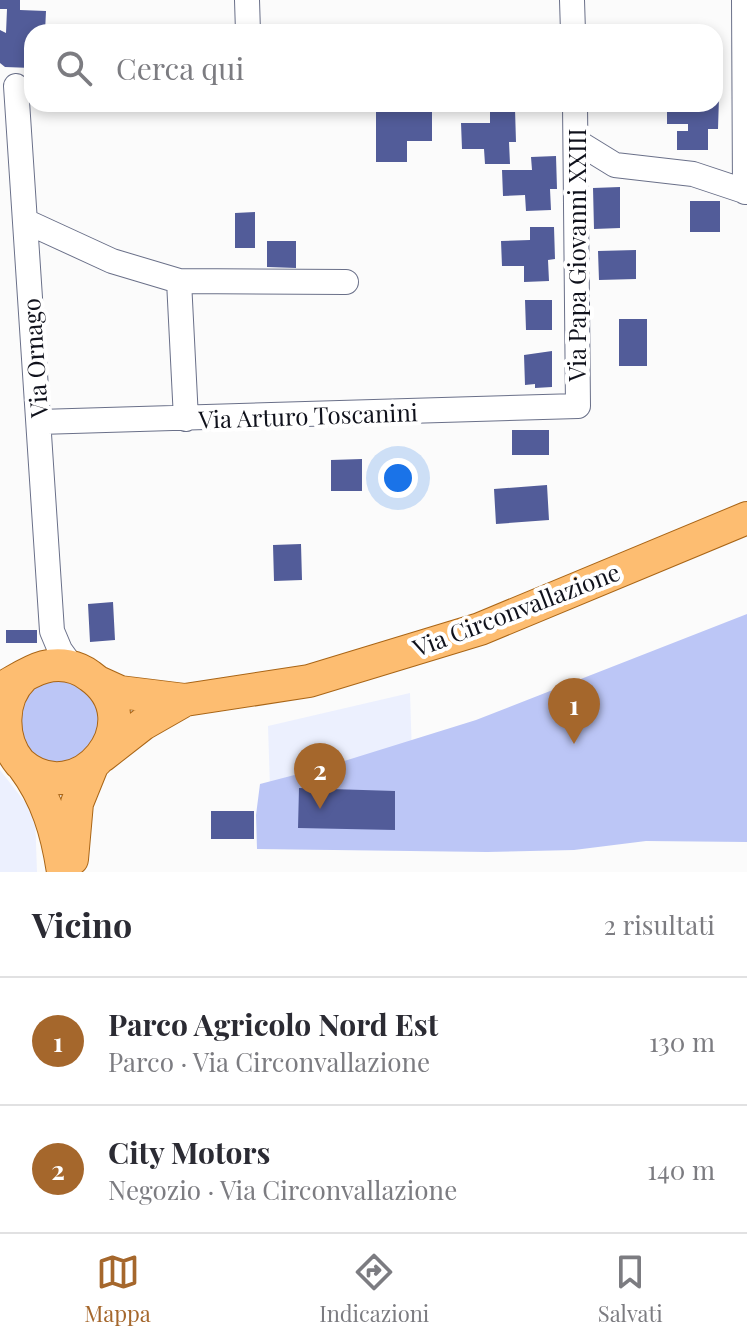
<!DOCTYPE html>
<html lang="it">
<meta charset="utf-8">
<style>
body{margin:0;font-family:"Playfair Display",serif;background:#f7f7f7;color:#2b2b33}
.you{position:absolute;left:398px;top:478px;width:28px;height:28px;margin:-20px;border:6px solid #fff;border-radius:50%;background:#1a73e8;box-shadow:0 0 0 12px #1a73e833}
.badge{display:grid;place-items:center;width:52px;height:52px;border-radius:50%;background:#a5672c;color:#fff;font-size:26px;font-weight:700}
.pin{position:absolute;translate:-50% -66px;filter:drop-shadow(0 2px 4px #0008)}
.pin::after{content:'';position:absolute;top:42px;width:28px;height:24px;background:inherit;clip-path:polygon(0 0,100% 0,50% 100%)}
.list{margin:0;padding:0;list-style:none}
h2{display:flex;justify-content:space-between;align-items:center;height:104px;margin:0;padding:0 32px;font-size:34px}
h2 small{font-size:26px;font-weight:400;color:#7c7c81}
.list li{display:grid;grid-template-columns:52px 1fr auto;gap:24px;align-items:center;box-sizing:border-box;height:128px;padding:0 32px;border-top:2px solid #e1e1e2}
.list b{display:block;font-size:30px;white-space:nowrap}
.list p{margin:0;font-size:26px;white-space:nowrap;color:#7c7c81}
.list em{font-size:26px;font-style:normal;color:#7c7c81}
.icon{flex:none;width:44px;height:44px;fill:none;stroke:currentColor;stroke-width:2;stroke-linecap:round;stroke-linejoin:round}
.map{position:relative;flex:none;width:747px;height:872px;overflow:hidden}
.search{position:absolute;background:#fff;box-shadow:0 4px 12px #0003;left:24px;right:24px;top:24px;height:88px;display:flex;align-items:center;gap:20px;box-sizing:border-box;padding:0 28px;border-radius:24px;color:#7c7c81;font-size:30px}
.sheet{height:360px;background:#fff}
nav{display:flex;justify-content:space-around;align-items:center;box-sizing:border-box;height:112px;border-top:2px solid #e1e1e2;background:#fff;font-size:22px;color:#7c7c81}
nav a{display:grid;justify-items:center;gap:4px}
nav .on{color:#a5672c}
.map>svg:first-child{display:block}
</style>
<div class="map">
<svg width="747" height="872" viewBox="0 0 747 872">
<rect width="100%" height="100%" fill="#fbfbfb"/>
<path fill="#ecf0fe" d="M 410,693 L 415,850 L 272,849 L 268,726 Z
M 0,770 L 35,815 L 37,872 L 0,872 Z"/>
<path fill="#bcc6f6" d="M 747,614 L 747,842 L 646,841 L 574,850 L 487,852 L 257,849 L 256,815 L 260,784 L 325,767 L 476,720 Z
M 62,677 L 89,691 L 102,718 L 96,746 L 63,768 L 25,758 L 13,706 L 32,683 Z"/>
<path fill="#525c99" d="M 0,0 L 20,0 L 20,10 L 46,11 L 45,32 L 32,32 L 32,68 L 5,67 L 0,63 L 0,30 L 6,33 L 7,9 L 0,9 Z
M 715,97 L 719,97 L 718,129 L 708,129 L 708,150 L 677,150 L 677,131 L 688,131 L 688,124 L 667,124 L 667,104 L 715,104 Z
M 515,109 L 516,142 L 509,142 L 510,164 L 485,164 L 484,149 L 462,149 L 461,123 L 490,123 L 490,110 Z
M 376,110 L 432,110 L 432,141 L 407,141 L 407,162 L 376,162 Z
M 556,156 L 557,189 L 550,189 L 551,210 L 526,211 L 525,195 L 503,196 L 502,170 L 532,170 L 531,157 Z
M 620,187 L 620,228 L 594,229 L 593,188 Z
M 690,201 L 720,201 L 720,232 L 690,232 Z
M 255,212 L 255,248 L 235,248 L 235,213 Z
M 530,227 L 554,227 L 555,259 L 548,260 L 549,281 L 524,282 L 524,266 L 502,266 L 501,241 L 530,240 Z
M 267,241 L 296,241 L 296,268 L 267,267 Z
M 636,250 L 636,279 L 599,280 L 598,251 Z
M 525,300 L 552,300 L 552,330 L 526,330 Z
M 619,319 L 647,319 L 647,366 L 619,366 Z
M 552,351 L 552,387 L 535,388 L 535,384 L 525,385 L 524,355 Z
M 512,430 L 549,430 L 549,455 L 512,455 Z
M 362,459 L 362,491 L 331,491 L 331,460 Z
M 547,485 L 549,520 L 496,524 L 494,489 Z
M 301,544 L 302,580 L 274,581 L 273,545 Z
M 113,602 L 115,640 L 90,642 L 88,604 Z
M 6,630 L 37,630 L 37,643 L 6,643 Z
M 299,788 L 395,791 L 395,830 L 298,828 Z
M 211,811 L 254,811 L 254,839 L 211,839 Z"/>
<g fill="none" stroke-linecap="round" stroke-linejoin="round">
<defs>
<path id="minor" d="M 247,0 L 248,32
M 572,0 L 573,32
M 744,0 L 745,192
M 16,86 L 52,631 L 60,650 L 73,668
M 576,141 L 615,165 L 693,174 L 747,192
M 25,221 L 112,261 L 179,281 L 346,282
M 179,281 L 186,419
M 39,422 L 578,406 L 575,104"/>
<path id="major" d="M 98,682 L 120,692 L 185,700 L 309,681 L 480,629 L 747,518
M 0,689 C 14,682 29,671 44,667 C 60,663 77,666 90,676 C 154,721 78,815 20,763 C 0,739 0,699 23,677
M 102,756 L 143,724 L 185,700
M 23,766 C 47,798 57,832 63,872
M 72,859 L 77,803 L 92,766"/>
</defs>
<use href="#minor" stroke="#6a7089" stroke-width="26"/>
<use href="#major" stroke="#a96516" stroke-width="34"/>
<use href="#minor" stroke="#fff" stroke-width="24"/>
<use href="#major" stroke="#fdbd71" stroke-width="32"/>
</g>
<g text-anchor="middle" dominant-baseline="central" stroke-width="8" stroke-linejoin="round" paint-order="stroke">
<g font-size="24" fill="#10121c" stroke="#fff">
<text transform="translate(576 255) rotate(-90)">Via Papa Giovanni XXIII</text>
<text transform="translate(34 358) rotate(-94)">Via Ornago</text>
<text transform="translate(308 415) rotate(-2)">Via Arturo Toscanini</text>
<text transform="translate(516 609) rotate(-21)">Via Circonvallazione</text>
</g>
</g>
</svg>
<div class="you"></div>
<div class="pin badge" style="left:574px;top:744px">1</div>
<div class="pin badge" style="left:320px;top:809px">2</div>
<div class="search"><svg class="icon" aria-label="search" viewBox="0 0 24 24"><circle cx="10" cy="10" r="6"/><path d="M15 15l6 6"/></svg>Cerca qui</div>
</div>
<section class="sheet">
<h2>Vicino<small>2 risultati</small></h2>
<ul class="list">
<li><span class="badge">1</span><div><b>Parco Agricolo Nord Est</b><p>Parco · Via Circonvallazione</p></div><em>130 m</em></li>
<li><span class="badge">2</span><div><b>City Motors</b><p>Negozio · Via Circonvallazione</p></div><em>140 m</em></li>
</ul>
</section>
<nav>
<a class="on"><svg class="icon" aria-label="map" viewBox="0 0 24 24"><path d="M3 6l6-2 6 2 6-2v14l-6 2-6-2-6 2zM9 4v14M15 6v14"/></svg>Mappa</a>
<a><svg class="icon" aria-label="directions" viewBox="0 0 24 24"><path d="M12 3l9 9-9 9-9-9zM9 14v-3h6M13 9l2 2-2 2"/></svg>Indicazioni</a>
<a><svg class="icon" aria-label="saved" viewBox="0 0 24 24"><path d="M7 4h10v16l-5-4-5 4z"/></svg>Salvati</a>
</nav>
